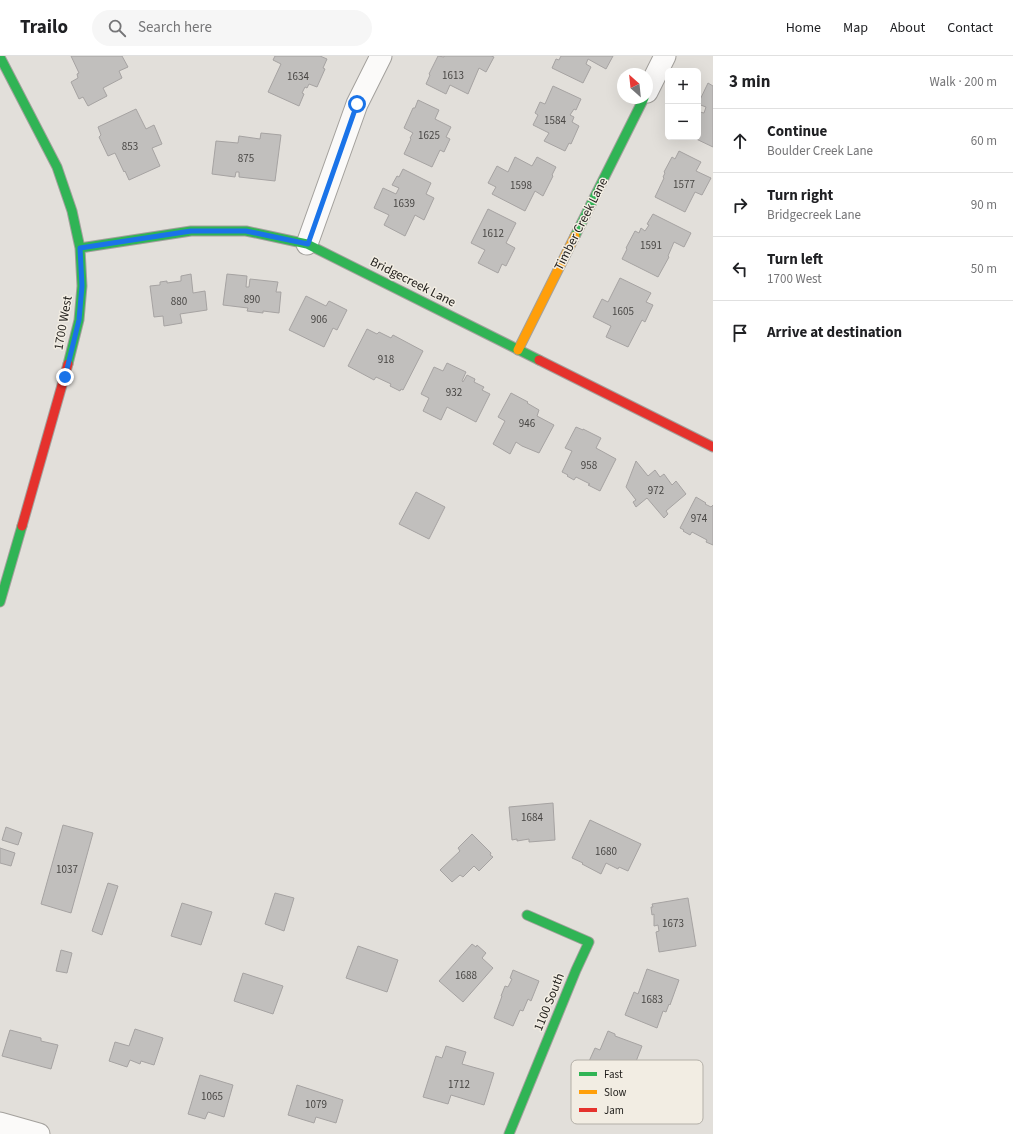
<!DOCTYPE html>
<meta charset="utf-8">
<style>
body{margin:0;font-family:"Source Sans 3",sans-serif;background:#f6f6f6;color:#202124}
.controls{position:absolute;right:12px;top:12px;display:grid;overflow:hidden;border-radius:6px;box-shadow:0 4px 16px #0002}
.controls button{width:36px;height:36px;display:grid;place-items:center;padding:0;border:0;border-bottom:1px solid #e0e0e0;background:#fff;color:#202124;font:20px sans-serif}
.compass{position:absolute;left:617px;top:12px;width:36px;height:36px;border-radius:50%;background:#fff;box-shadow:0 4px 16px #0002;rotate:333deg}
.stop{position:absolute;width:12px;height:12px;margin:-9px;border:3px solid #1a73e8;border-radius:50%;background:#fff}
.stop.end{background:#1a73e8;border-color:#fff;box-shadow:0 1px 4px #0008}
.list{margin:0;padding:0;list-style:none}
h2{display:flex;justify-content:space-between;align-items:center;height:52px;margin:0;padding:0 16px;font-size:17px}
h2 small{font-size:13px;font-weight:400;color:#757577}
.list li{display:grid;grid-template-columns:26px 1fr auto;gap:12px;align-items:center;box-sizing:border-box;height:64px;padding:0 16px;border-top:1px solid #e0e0e0}
.list b{display:block;font-size:15px;white-space:nowrap}
.list p{margin:0;font-size:13px;white-space:nowrap;color:#757577}
.list em{font-size:13px;font-style:normal;color:#757577}
.icon{flex:none;width:22px;height:22px;fill:none;stroke:currentColor;stroke-width:2;stroke-linecap:round;stroke-linejoin:round}
.map{position:relative;flex:none;width:713px;height:1078px;overflow:hidden}
header{display:flex;align-items:center;gap:24px;box-sizing:border-box;height:56px;padding:0 20px;background:#fff;border-bottom:1px solid #e0e0e0}
header strong{font-size:19px}
nav{display:flex;gap:22px;margin-inline-start:auto;font-size:14px}
.search{width:280px;height:36px;background:#f6f6f6;display:flex;align-items:center;gap:10px;box-sizing:border-box;padding:0 14px;border-radius:22px;color:#757577;font-size:15px}
main{display:flex}
aside{flex:1;background:#fff}
.map>svg:first-child{display:block}
</style>
<header>
<strong>Trailo</strong>
<div class="search"><svg class="icon" aria-label="search" viewBox="0 0 24 24"><circle cx="10" cy="10" r="6"/><path d="M15 15l6 6"/></svg>Search here</div>
<nav><a>Home</a><a>Map</a><a>About</a><a>Contact</a></nav>
</header>
<main>
<div class="map">
<svg width="713" height="1078" viewBox="0 0 713 1078">
<rect width="100%" height="100%" fill="#e2dfda"/>
<path fill="#c1bfbd" stroke="#a6a3a2" d="M 71,0 L 122,0 L 128,11 L 119,15 L 122,22 L 103,32 L 107,40 L 88,50 L 83,41 L 79,43 L 71,26 L 78,22 L 77,18 L 79,17 Z
M 275,0 L 320,0 L 327,3 L 323,12 L 325,13 L 317,31 L 309,28 L 307,32 L 305,31 L 302,37 L 304,38 L 299,50 L 268,36 L 281,8 L 273,4 Z
M 438,0 L 444,1 L 444,0 L 491,0 L 494,1 L 486,16 L 479,12 L 468,38 L 450,29 L 446,38 L 426,28 L 430,19 L 429,18 Z
M 561,0 L 613,0 L 606,13 L 588,3 L 586,8 L 591,11 L 583,27 L 552,12 L 556,3 L 559,4 Z
M 708,27 L 713,30 L 713,91 L 692,81 L 698,81 L 698,67 L 700,62 L 698,60 L 700,56 L 704,57 L 706,51 L 698,48 Z
M 553,30 L 581,43 L 576,54 L 574,53 L 570,59 L 574,61 L 572,66 L 579,70 L 571,88 L 569,87 L 565,95 L 544,85 L 549,77 L 533,69 L 538,59 L 535,57 L 540,46 L 545,48 Z
M 418,44 L 439,54 L 435,63 L 451,71 L 446,81 L 450,83 L 444,96 L 440,94 L 432,111 L 404,98 L 411,83 L 410,82 L 413,77 L 404,72 L 413,52 L 415,52 Z
M 136,53 L 146,73 L 154,69 L 162,88 L 152,92 L 160,110 L 129,124 L 125,115 L 124,116 L 115,97 L 108,100 L 99,81 L 101,79 L 98,71 Z
M 261,77 L 281,79 L 275,125 L 239,121 L 239,116 L 236,116 L 235,121 L 212,118 L 216,85 L 238,87 L 239,80 L 260,83 Z
M 679,95 L 701,106 L 696,115 L 711,122 L 702,139 L 695,136 L 685,156 L 655,141 L 664,122 L 663,121 L 665,117 L 664,116 L 672,101 L 675,103 Z
M 515,101 L 532,110 L 537,101 L 556,111 L 552,119 L 553,120 L 543,140 L 535,135 L 525,155 L 492,138 L 496,131 L 488,127 L 497,110 L 508,116 Z
M 403,113 L 431,127 L 426,138 L 434,142 L 424,164 L 415,159 L 405,180 L 384,169 L 389,159 L 374,152 L 383,132 L 396,138 L 399,132 L 392,129 L 397,120 L 399,121 Z
M 488,153 L 516,167 L 506,187 L 515,192 L 506,210 L 502,208 L 498,217 L 478,207 L 485,194 L 471,187 Z
M 653,158 L 691,177 L 684,191 L 674,186 L 668,200 L 669,201 L 658,221 L 622,203 L 627,193 L 626,192 L 635,175 L 639,177 L 641,172 L 645,175 L 649,169 L 647,168 Z
M 191,218 L 193,237 L 205,235 L 207,254 L 180,258 L 182,267 L 164,270 L 163,260 L 154,261 L 150,230 L 160,229 L 160,226 L 167,225 L 167,227 L 181,225 L 181,220 Z
M 227,218 L 247,220 L 246,231 L 249,231 L 250,223 L 278,226 L 276,236 L 281,236 L 279,257 L 263,255 L 263,257 L 247,255 L 248,252 L 223,249 Z
M 620,222 L 651,237 L 646,246 L 653,249 L 645,266 L 642,264 L 628,291 L 606,281 L 611,270 L 593,261 L 602,243 L 608,246 Z
M 306,240 L 326,250 L 329,245 L 347,254 L 337,274 L 333,272 L 324,291 L 289,274 Z
M 367,273 L 377,278 L 379,276 L 391,282 L 393,279 L 423,295 L 403,334 L 401,333 L 400,335 L 390,330 L 391,328 L 376,321 L 374,324 L 348,310 Z
M 447,307 L 466,316 L 462,325 L 463,326 L 467,319 L 475,323 L 474,326 L 484,331 L 482,334 L 490,338 L 476,366 L 447,351 L 441,364 L 423,355 L 429,342 L 421,338 L 434,311 L 443,315 Z
M 511,337 L 528,346 L 527,347 L 539,354 L 537,360 L 554,369 L 539,397 L 522,390 L 516,386 L 510,398 L 493,388 L 505,365 L 498,361 Z
M 576,371 L 583,374 L 583,373 L 601,382 L 596,392 L 616,403 L 600,435 L 588,429 L 590,428 L 576,421 L 574,424 L 567,420 L 568,419 L 562,416 L 572,395 L 565,392 Z
M 636,405 L 648,420 L 655,414 L 660,421 L 664,418 L 672,429 L 676,425 L 686,438 L 666,455 L 668,458 L 664,462 L 647,442 L 636,451 L 633,446 L 636,444 L 626,431 Z
M 416,436 L 445,451 L 429,483 L 399,468 Z
M 696,441 L 706,447 L 705,448 L 711,451 L 713,449 L 713,489 L 706,486 L 707,484 L 692,476 L 690,479 L 683,475 L 684,474 L 680,472 Z
M 553,747 L 555,784 L 529,786 L 529,783 L 517,785 L 517,783 L 512,784 L 509,751 Z
M 590,764 L 641,788 L 628,815 L 619,811 L 618,813 L 606,807 L 601,818 L 582,808 L 583,807 L 572,802 Z
M 63,769 L 93,777 L 71,857 L 41,848 Z
M 6,771 L 22,777 L 18,789 L 2,784 Z
M 472,778 L 491,797 L 490,799 L 493,801 L 479,815 L 474,810 L 463,821 L 460,819 L 452,826 L 440,814 L 460,795 L 458,792 Z
M 0,792 L 15,797 L 11,810 L 0,807 Z
M 108,827 L 118,830 L 102,879 L 92,875 Z
M 275,837 L 294,842 L 284,875 L 265,868 Z
M 688,842 L 696,890 L 659,896 L 656,876 L 659,875 L 658,869 L 654,870 L 654,858 L 652,859 L 651,851 L 653,851 L 652,848 Z
M 182,847 L 212,856 L 201,889 L 171,880 Z
M 472,888 L 476,891 L 477,889 L 486,897 L 482,902 L 493,912 L 463,946 L 439,925 Z
M 358,890 L 398,904 L 387,936 L 346,922 Z
M 61,894 L 72,897 L 67,917 L 56,915 Z
M 647,913 L 679,924 L 670,949 L 669,948 L 666,956 L 663,955 L 657,972 L 625,959 L 634,936 L 638,938 Z
M 513,914 L 539,925 L 531,945 L 528,943 L 523,955 L 520,954 L 513,970 L 494,962 L 502,940 L 501,940 L 505,930 L 508,931 L 512,923 L 510,922 Z
M 243,917 L 283,930 L 273,958 L 234,945 Z
M 135,973 L 163,982 L 154,1009 L 141,1005 L 140,1008 L 130,1004 L 127,1011 L 109,1005 L 115,986 L 129,990 Z
M 10,974 L 41,982 L 41,985 L 58,989 L 51,1013 L 2,1000 Z
M 608,975 L 615,978 L 615,980 L 642,990 L 623,1039 L 599,1030 L 603,1021 L 596,1018 L 597,1016 L 586,1012 L 595,992 L 600,994 Z
M 446,990 L 466,996 L 462,1008 L 494,1017 L 484,1049 L 451,1039 L 448,1048 L 423,1041 L 436,1000 L 442,1002 Z
M 200,1019 L 233,1029 L 224,1061 L 208,1056 L 205,1063 L 188,1058 Z
M 297,1029 L 343,1044 L 336,1067 L 316,1061 L 314,1067 L 288,1059 Z"/>
<g fill="none" stroke-linecap="round" stroke-linejoin="round">
<defs>
<path id="street" d="M 647,36 L 665,0
M 307,188 L 357,48 L 381,0
M 0,1067 L 39,1078"/>
<path id="fast" d="M 0,1 L 57,111 L 72,155 L 80,192 L 82,230 L 79,264 L 68,308
M 575,180 L 644,42
M 80,192 L 191,175 L 246,175 L 307,188 L 539,304
M 0,546 L 22,470
M 509,1078 L 576,914 L 589,886 L 527,859"/>
<path id="slow" d="M 518,294 L 575,180"/>
<path id="jam" d="M 539,304 L 713,391
M 22,470 L 68,308"/>
</defs>
<use href="#street" stroke="#a3a09c" stroke-width="23"/>
<use href="#fast" stroke="#a3a09c" stroke-width="11"/>
<use href="#slow" stroke="#a3a09c" stroke-width="11"/>
<use href="#jam" stroke="#a3a09c" stroke-width="11"/>
<use href="#street" stroke="#fbfaf9" stroke-width="21"/>
<use href="#fast" stroke="#30b455" stroke-width="9"/>
<use href="#slow" stroke="#ff9f0a" stroke-width="9"/>
<use href="#jam" stroke="#e5322d" stroke-width="9"/>
</g>
<g fill="none" stroke-linecap="round" stroke-linejoin="round">
<path stroke="#1a73e8" stroke-width="5" d="M 65,321 L 79,264 L 82,230 L 80,192 L 191,175 L 246,175 L 308,188 L 357,48"/>
</g>
<g text-anchor="middle" dominant-baseline="central" stroke-width="3" stroke-linejoin="round" paint-order="stroke">
<g font-size="11" fill="#484644">
<text x="453" y="19">1613</text>
<text x="298" y="20">1634</text>
<text x="555" y="64">1584</text>
<text x="429" y="79">1625</text>
<text x="130" y="90">853</text>
<text x="246" y="102">875</text>
<text x="684" y="128">1577</text>
<text x="521" y="129">1598</text>
<text x="404" y="147">1639</text>
<text x="493" y="177">1612</text>
<text x="651" y="189">1591</text>
<text x="252" y="243">890</text>
<text x="179" y="245">880</text>
<text x="623" y="255">1605</text>
<text x="319" y="263">906</text>
<text x="386" y="303">918</text>
<text x="454" y="336">932</text>
<text x="527" y="367">946</text>
<text x="589" y="409">958</text>
<text x="656" y="434">972</text>
<text x="699" y="462">974</text>
<text x="532" y="761">1684</text>
<text x="606" y="795">1680</text>
<text x="67" y="813">1037</text>
<text x="673" y="867">1673</text>
<text x="466" y="919">1688</text>
<text x="652" y="943">1683</text>
<text x="459" y="1028">1712</text>
<text x="212" y="1040">1065</text>
<text x="316" y="1048">1079</text>
</g>
<g font-size="13" fill="#201e1b" stroke="#f2ede3">
<text transform="translate(581 168) rotate(-63)">Timber Creek Lane</text>
<text transform="translate(413 226) rotate(27)">Bridgecreek Lane</text>
<text transform="translate(63 267) rotate(-80)">1700 West</text>
<text transform="translate(549 946) rotate(-68)">1100 South</text>
</g>
</g>
<rect x="571" y="1004" width="132" height="64" rx="6" fill="#f2ede3" stroke="#b3afa7" stroke-width="1"/>
<rect x="579" y="1016" width="18" height="4" fill="#30b455"/>
<rect x="579" y="1034" width="18" height="4" fill="#ff9f0a"/>
<rect x="579" y="1052" width="18" height="4" fill="#e5322d"/>
<g font-size="11" fill="#201e1b">
<text x="604" y="1022">Fast</text>
<text x="604" y="1040">Slow</text>
<text x="604" y="1058">Jam</text>
</g>
</svg>
<div class="controls">
<button>+</button>
<button>−</button>
</div>
<svg class="compass" viewBox="-18 -18 36 36"><path d="M0-13l5 13h-10z" fill="#e53935"/><path d="M0 13l5-13h-10z" fill="#757577"/></svg>
<div class="stop" style="left:357px;top:48px"></div>
<div class="stop end" style="left:65px;top:321px"></div>
</div>
<aside>
<h2>3 min<small>Walk · 200 m</small></h2>
<ul class="list">
<li><svg class="icon" aria-label="ahead" viewBox="0 0 24 24"><path d="M12 20V5M6 11l6-6 6 6"/></svg><div><b>Continue</b><p>Boulder Creek Lane</p></div><em>60 m</em></li>
<li><svg class="icon" aria-label="right" viewBox="0 0 24 24"><path d="M7 20v-9h11M14 6l5 5-5 5"/></svg><div><b>Turn right</b><p>Bridgecreek Lane</p></div><em>90 m</em></li>
<li><svg class="icon" aria-label="left" viewBox="0 0 24 24"><path d="M17 20v-9H6M10 6l-5 5 5 5"/></svg><div><b>Turn left</b><p>1700 West</p></div><em>50 m</em></li>
<li><svg class="icon" aria-label="arrive" viewBox="0 0 24 24"><path d="M6 21V4h12l-3 4 3 4H6"/></svg><div><b>Arrive at destination</b></div></li>
</ul>
</aside>
</main>
